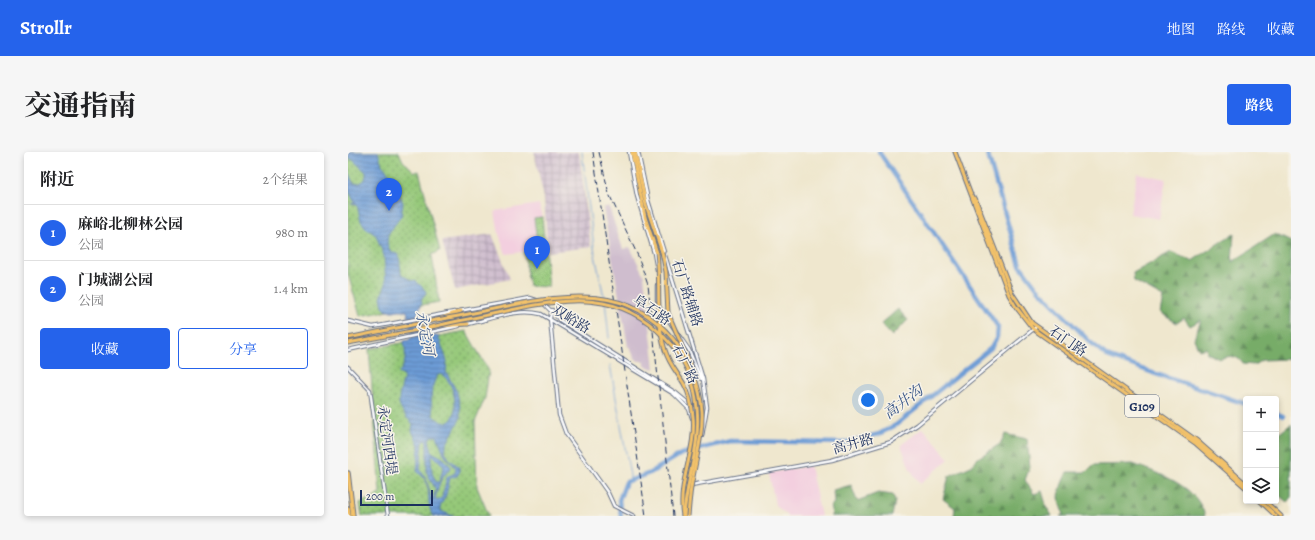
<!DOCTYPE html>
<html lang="zh">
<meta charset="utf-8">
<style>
body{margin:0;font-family:Alegreya,"Noto Serif SC",serif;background:#f6f6f6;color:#202124}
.controls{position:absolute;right:12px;bottom:12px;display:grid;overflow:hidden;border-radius:4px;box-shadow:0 2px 6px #0003}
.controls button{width:36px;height:36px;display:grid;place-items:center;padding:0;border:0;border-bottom:1px solid #e0e0e0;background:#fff;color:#202124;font:20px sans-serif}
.scale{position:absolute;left:12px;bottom:10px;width:73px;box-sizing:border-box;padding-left:4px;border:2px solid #1b2f5e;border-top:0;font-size:11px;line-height:14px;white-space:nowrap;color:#1b2f5e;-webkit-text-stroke:3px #f7f3e8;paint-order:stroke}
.you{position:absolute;left:520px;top:248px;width:14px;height:14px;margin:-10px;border:3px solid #fff;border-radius:50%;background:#1a73e8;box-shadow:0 0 0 6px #1a73e833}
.badge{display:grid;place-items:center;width:26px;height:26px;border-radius:50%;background:#2563eb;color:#fff;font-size:13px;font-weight:700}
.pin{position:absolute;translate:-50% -33px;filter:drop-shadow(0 1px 2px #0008)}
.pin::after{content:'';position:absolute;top:21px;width:14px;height:12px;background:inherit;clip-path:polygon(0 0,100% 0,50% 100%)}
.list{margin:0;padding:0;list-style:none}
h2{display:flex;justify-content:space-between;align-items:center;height:52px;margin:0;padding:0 16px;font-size:17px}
h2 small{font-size:13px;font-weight:400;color:#757577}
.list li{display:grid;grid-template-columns:26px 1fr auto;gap:12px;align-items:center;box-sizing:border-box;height:56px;padding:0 16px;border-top:1px solid #e0e0e0}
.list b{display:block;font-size:15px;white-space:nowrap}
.list p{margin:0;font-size:13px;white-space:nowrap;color:#757577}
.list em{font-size:13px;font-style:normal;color:#757577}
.actions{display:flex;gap:8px;padding:12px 16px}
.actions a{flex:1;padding:9px 0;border:1px solid #2563eb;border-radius:4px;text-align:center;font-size:14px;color:#2563eb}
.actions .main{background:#2563eb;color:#fff}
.icon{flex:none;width:22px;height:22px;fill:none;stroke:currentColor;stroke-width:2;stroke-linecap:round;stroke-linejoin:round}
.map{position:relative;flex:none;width:943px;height:364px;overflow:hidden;border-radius:4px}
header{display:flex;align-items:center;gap:24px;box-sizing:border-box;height:56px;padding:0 20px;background:#2563eb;color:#fff}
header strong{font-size:19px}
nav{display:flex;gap:22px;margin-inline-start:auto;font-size:14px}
.intro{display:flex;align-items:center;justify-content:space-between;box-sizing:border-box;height:96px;padding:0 24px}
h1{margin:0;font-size:28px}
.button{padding:10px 18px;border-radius:4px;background:#2563eb;color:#fff;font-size:14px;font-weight:700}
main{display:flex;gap:24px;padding:0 24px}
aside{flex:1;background:#fff;border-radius:4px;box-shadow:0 2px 6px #0003}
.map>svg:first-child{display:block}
</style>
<header>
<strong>Strollr</strong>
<nav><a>地图</a><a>路线</a><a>收藏</a></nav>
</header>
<div class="intro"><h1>交通指南</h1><a class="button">路线</a></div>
<main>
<aside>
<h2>附近<small>2个结果</small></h2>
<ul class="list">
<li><span class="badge">1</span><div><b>麻峪北柳林公园</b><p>公园</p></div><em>980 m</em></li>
<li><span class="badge">2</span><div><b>门城湖公园</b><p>公园</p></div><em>1.4 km</em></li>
</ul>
<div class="actions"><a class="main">收藏</a><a>分享</a></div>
</aside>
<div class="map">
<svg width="943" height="364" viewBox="0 0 943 364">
<defs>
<pattern id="industrial-grid" width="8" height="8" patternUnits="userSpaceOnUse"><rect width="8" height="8" fill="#cfbdce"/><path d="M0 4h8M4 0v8" fill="none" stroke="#a79aaa"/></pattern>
<pattern id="forest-firs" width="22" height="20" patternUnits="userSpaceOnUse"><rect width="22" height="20" fill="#77ac68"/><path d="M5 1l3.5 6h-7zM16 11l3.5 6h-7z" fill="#618c59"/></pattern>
<pattern id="park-dots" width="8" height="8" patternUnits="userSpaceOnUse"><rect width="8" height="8" fill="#94c878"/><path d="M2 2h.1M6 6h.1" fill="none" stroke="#78a366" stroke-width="1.8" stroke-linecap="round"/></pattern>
<pattern id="water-rules" width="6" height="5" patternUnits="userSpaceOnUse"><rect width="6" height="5" fill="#6c9bd5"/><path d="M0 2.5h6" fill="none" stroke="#587fb0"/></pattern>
</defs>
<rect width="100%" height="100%" fill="#f7f3e8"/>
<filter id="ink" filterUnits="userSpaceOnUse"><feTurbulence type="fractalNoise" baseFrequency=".025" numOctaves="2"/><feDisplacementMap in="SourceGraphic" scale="8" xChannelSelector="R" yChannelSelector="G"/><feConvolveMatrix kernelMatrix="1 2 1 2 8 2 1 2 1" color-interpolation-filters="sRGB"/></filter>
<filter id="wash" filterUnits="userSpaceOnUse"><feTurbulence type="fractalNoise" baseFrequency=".012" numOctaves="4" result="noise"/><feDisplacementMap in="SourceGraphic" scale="16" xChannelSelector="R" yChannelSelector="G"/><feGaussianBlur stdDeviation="0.9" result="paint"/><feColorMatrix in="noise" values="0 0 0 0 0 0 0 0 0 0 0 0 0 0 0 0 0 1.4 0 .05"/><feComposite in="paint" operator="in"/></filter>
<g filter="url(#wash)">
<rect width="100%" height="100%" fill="#efe7ce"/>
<path fill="#f3cfdf" d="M 789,21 L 818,27 L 811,67 L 782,62 Z
M 191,52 L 194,65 L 186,67 L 190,98 L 158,102 L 151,82 L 147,59 Z
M 575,276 L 601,307 L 572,332 L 562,317 L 553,293 Z
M 462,314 L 473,364 L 440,364 L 427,353 L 421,321 Z"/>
<path fill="url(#industrial-grid)" d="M 186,0 L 231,0 L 243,95 L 200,100 L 196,46 Z
M 144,82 L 162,127 L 107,138 L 94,89 Z"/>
<path fill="#cfbdce" d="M 255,55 L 261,55 L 275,97 L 282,95 L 296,124 L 307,217 L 297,214 L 296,209 L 290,209 L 286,205 L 282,195 L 280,195 Z"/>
<path fill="url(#forest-firs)" stroke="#496e63" d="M 886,81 L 884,110 L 927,82 L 943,90 L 943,207 L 914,208 L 906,213 L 895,212 C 889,202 880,204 871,207 L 859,201 L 858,196 L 851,198 L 846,187 L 853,168 L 842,174 L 836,166 L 829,171 L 812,161 L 815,145 L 786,129 L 785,121 L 823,100 L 844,109 Z
M 550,157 L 560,168 L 544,184 L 533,172 Z
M 943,272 L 943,345 L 939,350 L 928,341 L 928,284 Z
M 657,282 L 679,287 L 682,315 L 677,328 L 686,342 L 694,339 L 698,353 L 704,364 L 606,364 L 607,356 L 595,347 L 601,324 L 623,314 L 630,306 L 652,292 Z
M 785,312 C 812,322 849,333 857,364 L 712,364 L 716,362 C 707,347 712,335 719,320 L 738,320 L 745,313 Z
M 503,333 L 509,349 L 530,341 L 545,343 L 547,349 L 544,364 L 482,364 L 484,362 L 482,354 L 486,351 L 485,338 Z"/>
<path fill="url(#park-dots)" stroke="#587c6b" d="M 0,0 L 51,0 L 55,9 L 67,20 L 71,19 L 92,99 L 84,103 L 91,150 L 12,164 L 0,122 Z
M 194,65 L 201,135 L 181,134 L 176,100 L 190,98 L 186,66 Z
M 118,179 L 141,219 L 137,246 L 127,270 L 129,335 L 141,364 L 14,364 L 12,351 L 32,342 L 21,197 Z"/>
<path fill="url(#water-rules)" stroke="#44659a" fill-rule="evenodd" d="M 0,0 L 30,0 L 34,13 L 45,26 L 55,51 L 53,64 L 40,82 L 39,91 L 42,99 L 51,103 L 53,122 L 64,129 L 67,128 L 77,138 L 78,141 L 73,147 L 74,150 L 69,163 L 72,183 L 90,184 L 99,209 L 98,220 L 109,240 L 112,255 L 112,267 L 98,293 L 97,299 L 101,307 L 110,314 L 112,319 L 109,324 L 102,326 L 98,343 L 92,355 L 93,359 L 105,364 L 85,364 C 78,353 83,341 78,329 C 76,325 72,322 69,319 L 71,293 L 64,279 L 65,272 C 45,252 51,249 56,224 L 50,221 C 59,214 58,201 56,189 L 61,188 L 64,184 L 59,159 L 39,159 L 35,155 L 33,145 L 38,132 L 36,104 L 28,83 L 19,77 L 13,69 L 9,53 L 3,52 L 8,50 L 6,49 L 1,39 L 0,19 L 5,31 C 14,33 19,28 18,20 L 5,8 L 0,6 ZM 91,222 C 111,225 116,291 85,264 C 83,251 81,233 91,222 ZM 83,284 L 89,284 L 97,304 L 108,316 L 107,321 L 99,325 L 94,345 L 90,349 L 87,347 C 90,337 92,323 102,318 L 103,315 L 95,306 L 84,300 L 81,288 ZM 77,288 L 79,290 L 79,321 L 88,338 L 84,349 L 79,329 L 72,317 L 75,291 ZM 84,304 L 87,305 L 96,314 L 91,330 L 88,330 L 84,321 L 83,307 Z"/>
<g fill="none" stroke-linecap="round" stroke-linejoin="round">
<path stroke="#6c9bd5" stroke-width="1" d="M 234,0 L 247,103 L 256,145
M 257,149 L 261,186
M 262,213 L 282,323 L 282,329"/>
<path stroke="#6c9bd5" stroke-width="4.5" d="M 639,0 L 672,113 L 689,136 L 741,189 L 759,204 L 805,221 L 898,252
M 928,261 L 935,264
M 273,364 L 271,348 L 278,330 L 302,321 L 333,302 L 382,289 L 495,291 L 531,282 L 548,273 L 643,196 L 649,185 L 650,175 L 531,0"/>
</g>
</g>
<g filter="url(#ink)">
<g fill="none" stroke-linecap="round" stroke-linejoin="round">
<defs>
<path id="tertiary" d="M 281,0 L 289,44 L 306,101 L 309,118
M 290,0 L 300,48 L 355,227 L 359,255 L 354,284
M 309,133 L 309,148
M 312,156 L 341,198 L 353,227
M 204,158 L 202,166 L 211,263 L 218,282 L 260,341 L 266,354 L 286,364
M 111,159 L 182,146 L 194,150 L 213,169 L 328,241 L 346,256 L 353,275
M 0,169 L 25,175 L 106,160
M 120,172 C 143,167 170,156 193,162 L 326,242 L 341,257 L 344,266
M 0,198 L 111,174
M 0,215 L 22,238 L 40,364
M 343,333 L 484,308 L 543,290 L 569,273 L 688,175
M 336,351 L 337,332"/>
<path id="primary" d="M 284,0 L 297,65 L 309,101
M 287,0 L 298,53 L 314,100"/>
<path id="trunk" d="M 607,0 L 661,143 L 668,155 L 685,177 L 847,291 L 898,336
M 627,46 L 664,141 L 684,171 L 848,288 L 898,332
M 90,174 L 120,172
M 0,186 L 88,168 L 113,159
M 0,191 L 85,175
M 912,349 L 928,364
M 917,349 L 933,364"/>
<path id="motorway" d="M 0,321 L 5,364
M 0,357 L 1,364"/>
</defs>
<use href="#tertiary" stroke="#656f85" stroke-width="4.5"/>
<use href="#primary" stroke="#656f85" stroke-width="5"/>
<use href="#trunk" stroke="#656f85" stroke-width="5"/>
<use href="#motorway" stroke="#656f85" stroke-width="5.5"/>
<use href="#tertiary" stroke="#fff" stroke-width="2.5"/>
<use href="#primary" stroke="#f3c26a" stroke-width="3"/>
<use href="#trunk" stroke="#f3c26a" stroke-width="3"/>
<use href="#motorway" stroke="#f3c26a" stroke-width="3.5"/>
<path stroke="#1b2f5e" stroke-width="1" stroke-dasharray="6 3" stroke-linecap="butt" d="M 245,0 L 298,364
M 251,0 L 261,42 L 290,104 L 300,133 L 325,364"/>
<defs>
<path id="primary-bridge" d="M 314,100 L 318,120 L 320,161 L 344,217
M 309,101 C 313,132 307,167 317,198 C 321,212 329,220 336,232 C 341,241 344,254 345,264 C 349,298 329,330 335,364"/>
<path id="trunk-bridge" d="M 88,168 C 112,164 136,159 160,154 C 220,142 281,133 325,187 C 341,208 352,232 354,259 C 355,281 349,303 345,325 C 342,338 341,351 340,364
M 83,175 C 109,169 136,164 163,158 C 220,146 272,138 317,186 C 336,205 347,230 349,256 C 353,293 338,328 336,364"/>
</defs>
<use href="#primary-bridge" stroke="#656f85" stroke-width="5" stroke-linecap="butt"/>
<use href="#trunk-bridge" stroke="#656f85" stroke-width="5" stroke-linecap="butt"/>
<use href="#primary-bridge" stroke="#f3c26a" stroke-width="3"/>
<use href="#trunk-bridge" stroke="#f3c26a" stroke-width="3"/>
</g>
</g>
<g text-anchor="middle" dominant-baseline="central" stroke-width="3" stroke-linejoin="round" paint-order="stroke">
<rect fill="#f7f3e8" stroke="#5d6a87" stroke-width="1" x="777" y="243" width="34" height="22" rx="3"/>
<g font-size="13" font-weight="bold" fill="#1b2f5e">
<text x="794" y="254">G109</text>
</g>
<g font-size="14" fill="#1b2f5e" stroke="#f7f3e8">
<text transform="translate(339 141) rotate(72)">石广路辅路</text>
<text transform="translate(304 158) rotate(34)">阜石路</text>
<text transform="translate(223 167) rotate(31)">双峪路</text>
<text transform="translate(720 189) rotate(35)">石门路</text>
<text transform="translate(337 212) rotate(64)">石广路</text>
<text transform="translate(39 288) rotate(82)">永定河西堤</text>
<text transform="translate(505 292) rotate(-16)">高井路</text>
</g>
<g font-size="15" font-style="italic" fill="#375588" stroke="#f7f3e8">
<text transform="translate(77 181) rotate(80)">永定河</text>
<text transform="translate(555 250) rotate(-37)">高井沟</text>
</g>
</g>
</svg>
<div class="controls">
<button>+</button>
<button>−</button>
<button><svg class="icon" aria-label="layers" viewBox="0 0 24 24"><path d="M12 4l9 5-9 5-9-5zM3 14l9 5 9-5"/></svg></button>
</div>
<div class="scale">200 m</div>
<div class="you"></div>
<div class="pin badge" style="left:189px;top:117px">1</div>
<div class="pin badge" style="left:41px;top:59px">2</div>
</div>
</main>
